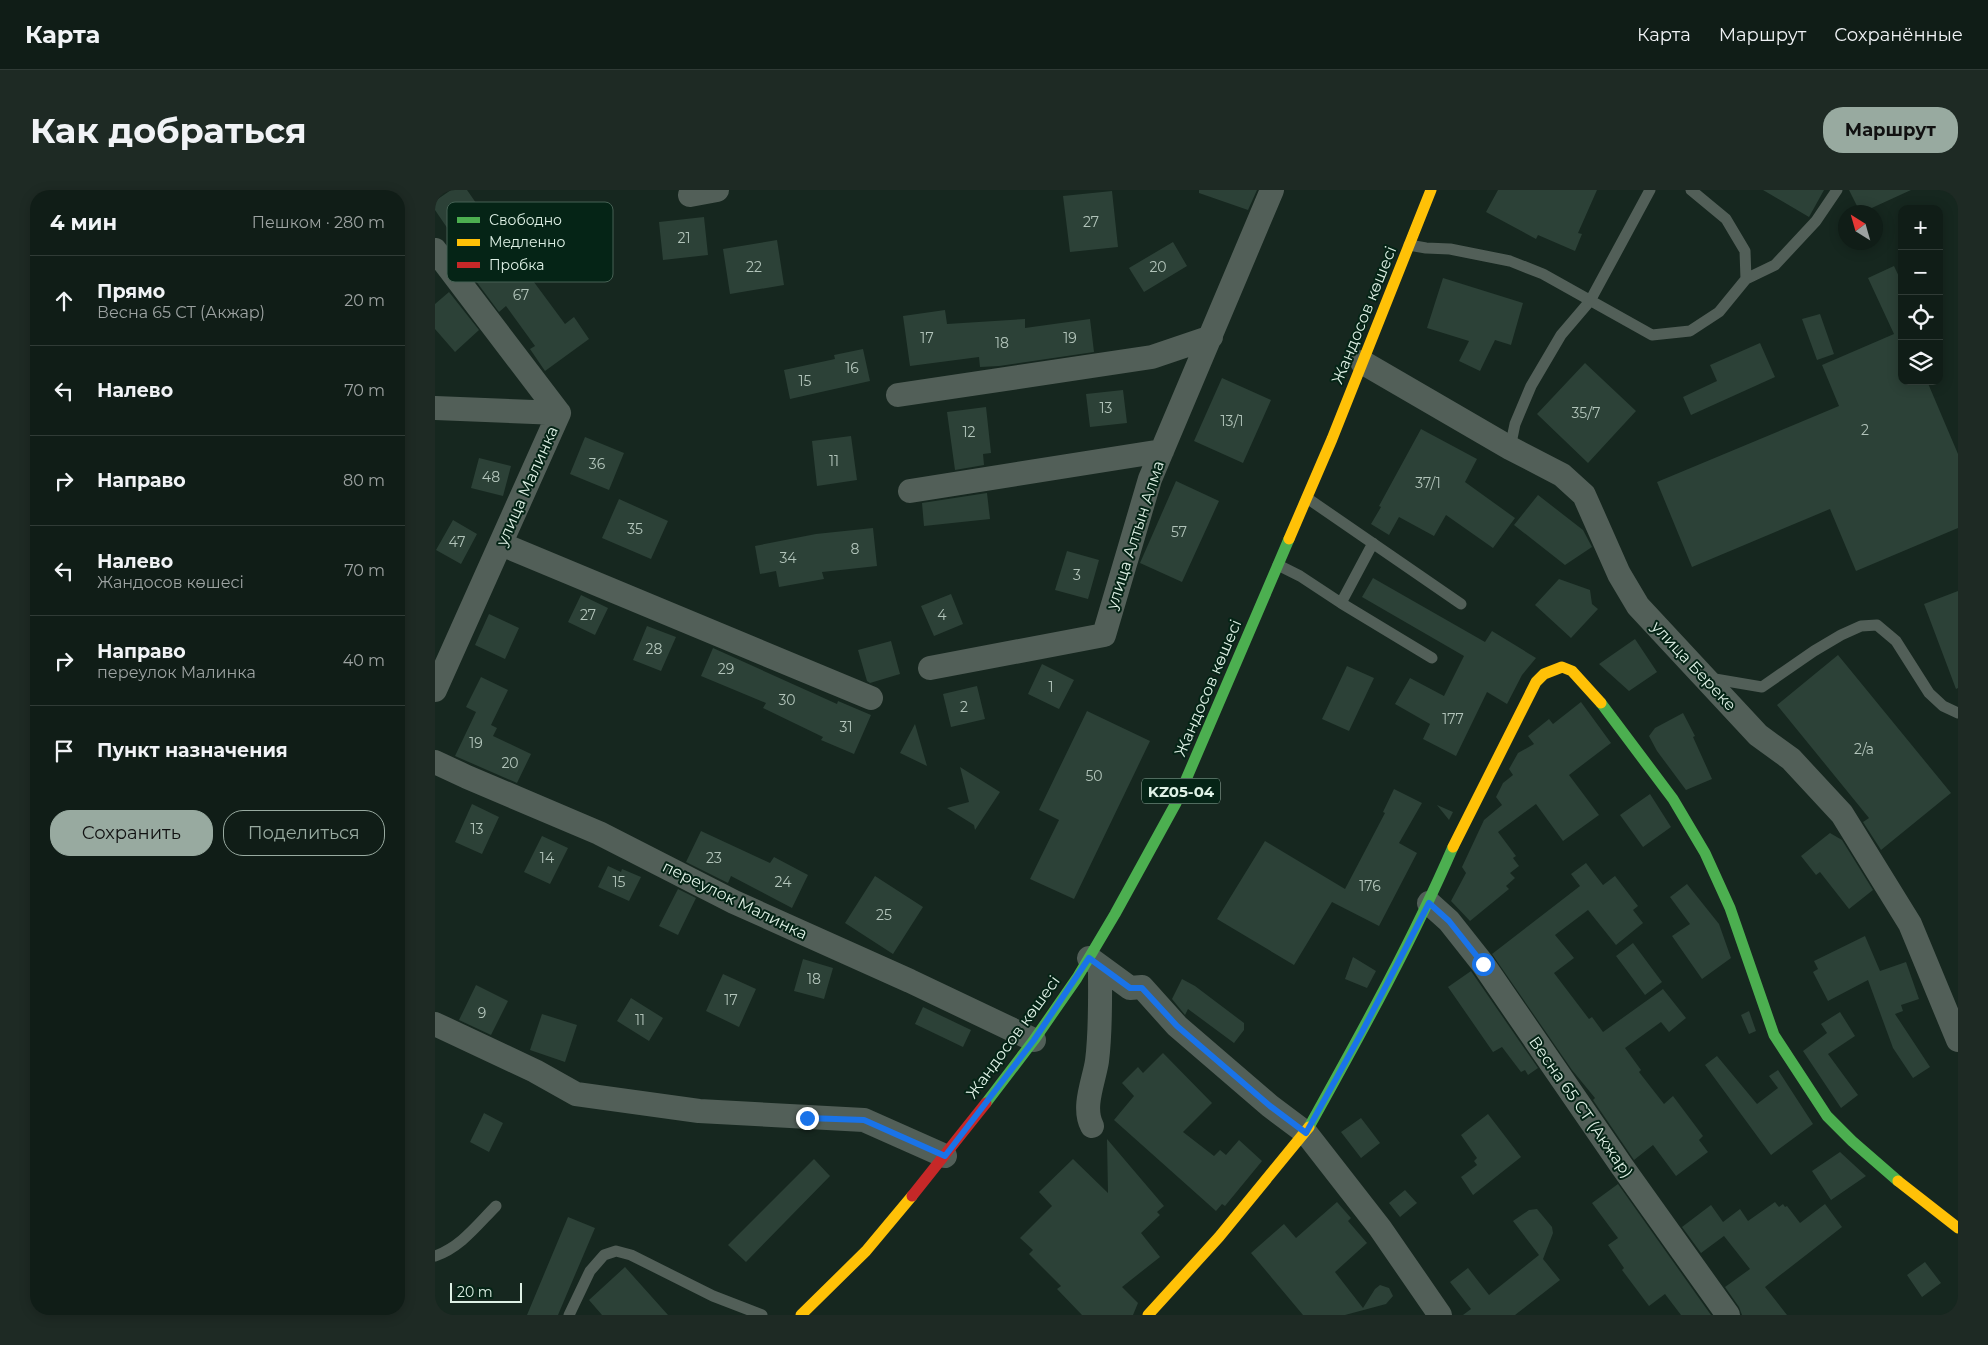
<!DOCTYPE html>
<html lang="ru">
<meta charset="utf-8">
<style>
body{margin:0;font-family:Montserrat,sans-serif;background:#1e2a24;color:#f1f3f6}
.controls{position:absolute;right:15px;top:15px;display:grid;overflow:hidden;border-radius:10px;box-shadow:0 2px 12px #0003}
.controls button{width:45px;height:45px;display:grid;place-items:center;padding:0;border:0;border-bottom:1px solid #303b36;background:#101d17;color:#f1f3f6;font:25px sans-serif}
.compass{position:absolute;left:1403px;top:15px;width:45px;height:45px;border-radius:50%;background:#101d17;box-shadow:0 2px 12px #0003;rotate:323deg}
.scale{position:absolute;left:15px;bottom:12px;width:72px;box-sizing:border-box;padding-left:5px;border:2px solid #def0e5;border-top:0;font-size:14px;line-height:18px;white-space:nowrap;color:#def0e5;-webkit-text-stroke:4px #052416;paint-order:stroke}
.stop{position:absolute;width:15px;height:15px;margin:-11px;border:4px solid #1a73e8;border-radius:50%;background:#fff}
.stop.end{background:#1a73e8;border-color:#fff;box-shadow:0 1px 5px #0008}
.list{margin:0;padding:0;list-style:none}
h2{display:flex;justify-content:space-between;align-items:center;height:65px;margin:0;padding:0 20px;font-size:21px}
h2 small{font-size:16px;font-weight:400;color:#9ca2a1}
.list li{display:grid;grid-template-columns:32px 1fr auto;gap:15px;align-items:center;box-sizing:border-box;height:90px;padding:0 20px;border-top:1px solid #303b36}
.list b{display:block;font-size:19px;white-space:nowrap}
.list p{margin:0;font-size:16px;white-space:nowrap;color:#9ca2a1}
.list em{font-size:16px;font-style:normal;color:#9ca2a1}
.actions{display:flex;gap:10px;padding:15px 20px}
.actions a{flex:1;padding:11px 0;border:1px solid #98aaa0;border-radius:20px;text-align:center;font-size:18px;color:#98aaa0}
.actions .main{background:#98aaa0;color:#111}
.icon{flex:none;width:28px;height:28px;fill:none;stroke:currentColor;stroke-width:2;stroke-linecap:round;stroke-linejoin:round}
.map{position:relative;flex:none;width:1523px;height:1125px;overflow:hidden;border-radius:20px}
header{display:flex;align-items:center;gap:30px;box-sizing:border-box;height:70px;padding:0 25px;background:#101d17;border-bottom:1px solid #303b36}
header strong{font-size:24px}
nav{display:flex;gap:28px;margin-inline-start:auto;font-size:18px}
.intro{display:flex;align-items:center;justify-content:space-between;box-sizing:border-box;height:120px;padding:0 30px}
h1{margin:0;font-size:35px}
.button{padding:12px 22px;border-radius:20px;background:#98aaa0;color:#111;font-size:18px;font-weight:700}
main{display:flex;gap:30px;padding:0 30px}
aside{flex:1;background:#101d17;border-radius:20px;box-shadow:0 2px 12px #0003}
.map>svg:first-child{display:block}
</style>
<header>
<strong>Карта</strong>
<nav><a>Карта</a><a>Маршрут</a><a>Сохранённые</a></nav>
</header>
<div class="intro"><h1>Как добраться</h1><a class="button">Маршрут</a></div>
<main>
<aside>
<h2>4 мин<small>Пешком · 280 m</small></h2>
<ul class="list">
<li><svg class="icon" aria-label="ahead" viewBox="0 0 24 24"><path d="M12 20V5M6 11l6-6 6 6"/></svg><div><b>Прямо</b><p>Весна 65 СТ (Акжар)</p></div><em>20 m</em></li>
<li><svg class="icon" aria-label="left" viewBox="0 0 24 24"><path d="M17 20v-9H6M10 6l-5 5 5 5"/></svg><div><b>Налево</b></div><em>70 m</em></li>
<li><svg class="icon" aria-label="right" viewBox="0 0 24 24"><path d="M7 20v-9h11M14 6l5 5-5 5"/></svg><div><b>Направо</b></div><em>80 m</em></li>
<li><svg class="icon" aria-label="left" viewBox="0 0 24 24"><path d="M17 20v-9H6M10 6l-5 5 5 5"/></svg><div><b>Налево</b><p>Жандосов көшесі</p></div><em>70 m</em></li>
<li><svg class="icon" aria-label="right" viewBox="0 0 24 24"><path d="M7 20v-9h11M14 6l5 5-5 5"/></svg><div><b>Направо</b><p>переулок Малинка</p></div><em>40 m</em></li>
<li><svg class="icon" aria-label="arrive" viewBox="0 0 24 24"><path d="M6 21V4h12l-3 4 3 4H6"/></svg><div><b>Пункт назначения</b></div></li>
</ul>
<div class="actions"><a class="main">Сохранить</a><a>Поделиться</a></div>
</aside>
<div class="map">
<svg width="1523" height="1125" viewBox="0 0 1523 1125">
<rect width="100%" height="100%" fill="#16271f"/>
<path fill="#2c4137" d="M 16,0 L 32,0 L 55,33 L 48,38 L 86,89 L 93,84 L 130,134 L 139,127 L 154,149 L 110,181 L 95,159 L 100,156 L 71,116 L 64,122 L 26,71 L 32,67 L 0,20 L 0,11 Z
M 764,0 L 822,0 L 813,20 L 764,3 Z
M 1063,0 L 1162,0 L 1143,43 L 1147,44 L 1140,61 L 1103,45 L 1101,49 L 1051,22 Z
M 1328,0 L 1389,0 L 1374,27 Z
M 1414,0 L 1476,0 L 1428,22 L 1425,22 Z
M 677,1 L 683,57 L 635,62 L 628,6 Z
M 269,27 L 273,65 L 228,70 L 224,32 Z
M 342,50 L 349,95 L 295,104 L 288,59 Z
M 738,52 L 752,76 L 709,102 L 694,78 Z
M 1459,76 L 1467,93 L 1467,191 L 1492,191 L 1523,264 L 1523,338 L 1421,381 L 1395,319 L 1257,377 L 1222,292 L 1404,216 L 1387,175 L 1459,144 L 1433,88 Z
M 1008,88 L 1088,113 L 1076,155 L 1060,150 L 1045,181 L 1024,171 L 1034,151 L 992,138 Z
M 14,102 L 44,140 L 20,162 L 0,139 L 0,114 Z
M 510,120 L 512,134 L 590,129 L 590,138 L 655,129 L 659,162 L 564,176 L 545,177 L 544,167 L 475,176 L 468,126 Z
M 1385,124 L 1399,164 L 1382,170 L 1367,129 Z
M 1325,153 L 1340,187 L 1256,225 L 1248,207 L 1282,191 L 1275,175 Z
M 428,159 L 435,191 L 355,209 L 349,180 L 400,169 L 399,165 Z
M 1150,173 L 1201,221 L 1153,273 L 1102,224 Z
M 787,188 L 836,210 L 808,273 L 759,251 Z
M 688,200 L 692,233 L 655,237 L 651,204 Z
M 551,217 L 556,263 L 548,264 L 549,275 L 520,280 L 512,222 Z
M 986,239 L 1042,269 L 1030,292 L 1080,328 L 1058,358 L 1011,325 L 999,346 L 964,327 L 954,345 L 936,334 L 946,317 L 944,316 Z
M 416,246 L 422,290 L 382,296 L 377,251 Z
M 150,247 L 189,263 L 174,300 L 135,284 Z
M 44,268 L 76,276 L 68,306 L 36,298 Z
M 741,291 L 784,311 L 747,392 L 705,373 Z
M 552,303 L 555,329 L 489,336 L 487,313 Z
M 1103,305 L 1148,340 L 1157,357 L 1130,375 L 1079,335 Z
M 184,309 L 233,331 L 216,369 L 167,348 Z
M 18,330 L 42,344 L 26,374 L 1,360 Z
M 438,338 L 442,376 L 387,382 L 389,389 L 344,397 L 341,381 L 325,384 L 320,356 L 381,344 Z
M 632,361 L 664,370 L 653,409 L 620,400 Z
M 938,388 L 1050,452 L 1057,441 L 1101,468 L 1087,485 L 1072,514 L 1052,502 L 1021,566 L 988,549 L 995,534 L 960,514 L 975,488 L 1009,506 L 1029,466 L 927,407 Z
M 1124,389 L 1155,400 L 1157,414 L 1163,419 L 1136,448 L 1100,415 Z
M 1523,401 L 1523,498 L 1521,499 L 1489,414 Z
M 516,404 L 528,434 L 499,446 L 486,416 Z
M 146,405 L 173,418 L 160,445 L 133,432 Z
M 54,424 L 84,438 L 70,469 L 40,455 Z
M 212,436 L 241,447 L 226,481 L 198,470 Z
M 1200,449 L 1222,482 L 1194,501 L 1164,474 Z
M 456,451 L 465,484 L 435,493 L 432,491 L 423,460 Z
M 278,458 L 402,514 L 403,511 L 436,525 L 419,564 L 386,550 L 388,547 L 328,518 L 331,513 L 266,486 Z
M 1403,465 L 1516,603 L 1446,660 L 1428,632 L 1434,628 L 1342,515 Z
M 607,474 L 639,490 L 624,519 L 593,504 Z
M 912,476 L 939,488 L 914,541 L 887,529 Z
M 46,487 L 73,500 L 56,535 L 62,538 L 58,546 L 96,564 L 82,593 L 20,566 L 41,522 L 31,517 Z
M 542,496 L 550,529 L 516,537 L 508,504 Z
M 1146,512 L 1176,553 L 1134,585 L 1164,625 L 1128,651 L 1101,614 L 1063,642 L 1081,666 L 1078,668 L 1084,676 L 1075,683 L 1080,688 L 1071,696 L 1074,699 L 1035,731 L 1016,711 L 1031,683 L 1027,677 L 1049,630 L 1067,615 L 1061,607 L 1068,593 L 1078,585 L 1074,579 L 1083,563 L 1099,554 L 1093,546 L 1114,529 L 1118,534 Z
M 652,521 L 715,551 L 639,709 L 595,689 L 624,630 L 604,620 Z
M 1248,523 L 1260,546 L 1258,547 L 1277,589 L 1251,600 L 1222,561 L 1214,546 L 1220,538 Z
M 480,534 L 492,576 L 465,563 Z
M 525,577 L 565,602 L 540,640 L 539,635 L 512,618 L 534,612 Z
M 959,599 L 987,613 L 964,653 L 982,663 L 944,736 L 897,712 L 859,775 L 782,729 L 830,651 L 910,699 L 950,623 L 948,622 Z
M 1215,604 L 1236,637 L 1208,657 L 1185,625 Z
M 37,614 L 64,627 L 47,664 L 20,652 Z
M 1002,615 L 1018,622 L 1014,630 Z
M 266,641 L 335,673 L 339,667 L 373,685 L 357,718 L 296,686 L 293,693 L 251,672 Z
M 1395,643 L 1407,650 L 1438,700 L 1414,719 L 1385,682 L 1381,685 L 1366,666 Z
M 107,646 L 133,658 L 115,694 L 89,682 Z
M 1151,673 L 1168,695 L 1180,686 L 1203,716 L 1198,720 L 1208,733 L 1181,755 L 1153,720 L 1120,745 L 1139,768 L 1119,783 L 1154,829 L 1157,827 L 1168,842 L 1228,799 L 1251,828 L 1234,842 L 1226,832 L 1190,858 L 1206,880 L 1204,882 L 1229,914 L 1238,906 L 1268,946 L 1264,950 L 1273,962 L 1241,986 L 1218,955 L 1199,970 L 1158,910 L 1160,908 L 1137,880 L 1057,764 L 1145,696 L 1136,684 Z
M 173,676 L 186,682 L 187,679 L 206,687 L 194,711 L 163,697 Z
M 440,686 L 488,717 L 458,764 L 410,733 Z
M 1252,694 L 1284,734 L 1296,768 L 1267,789 L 1237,746 L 1255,734 L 1235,707 Z
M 243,699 L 261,708 L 243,745 L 224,736 Z
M 1430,746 L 1445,781 L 1471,772 L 1484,809 L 1466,815 L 1468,821 L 1460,824 L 1495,877 L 1478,888 L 1458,858 L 1433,790 L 1393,811 L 1378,782 L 1383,779 L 1379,771 Z
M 1198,753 L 1227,792 L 1210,805 L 1181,766 Z
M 918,767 L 941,781 L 932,798 L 910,789 Z
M 368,769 L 398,778 L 389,809 L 359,801 Z
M 1036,781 L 1103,878 L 1093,885 L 1090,880 L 1086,882 L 1067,857 L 1058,862 L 1013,797 Z
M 288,784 L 321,799 L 304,837 L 271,821 Z
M 747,789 L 760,796 L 809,833 L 809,840 L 799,853 L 753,819 L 750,825 L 737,809 Z
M 41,795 L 73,811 L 56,845 L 24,830 Z
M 196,808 L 228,828 L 214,851 L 182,831 Z
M 488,817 L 536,840 L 528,857 L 480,834 Z
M 1314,821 L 1321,841 L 1314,844 L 1306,825 Z
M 1405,822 L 1420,846 L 1393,864 L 1423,905 L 1406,918 L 1368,861 L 1392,843 L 1386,834 Z
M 107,824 L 142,835 L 130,872 L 95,860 Z
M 728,863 L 777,913 L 748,942 L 779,966 L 785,960 L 791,965 L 804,950 L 827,971 L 790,1016 L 787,1014 L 781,1021 L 679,930 L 699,906 L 687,893 L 703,877 L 708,883 Z
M 1282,866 L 1322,914 L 1343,898 L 1334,886 L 1343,880 L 1378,934 L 1336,965 L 1270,875 Z
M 49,923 L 68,933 L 54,962 L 35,952 Z
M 1053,924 L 1086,967 L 1038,1005 L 1026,987 L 1042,975 L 1039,971 L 1042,968 L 1026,945 Z
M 926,928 L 945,953 L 926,968 L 906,942 Z
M 672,949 L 729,1016 L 722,1022 L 725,1025 L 706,1043 L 725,1067 L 687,1097 L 703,1113 L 698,1125 L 647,1125 L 622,1099 L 626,1096 L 594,1064 L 598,1060 L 585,1048 L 617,1016 L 604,1002 L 638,969 L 673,1003 Z
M 1405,962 L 1431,986 L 1396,1010 L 1377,981 Z
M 379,969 L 395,986 L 311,1072 L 293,1055 Z
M 1183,994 L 1276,1125 L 1246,1125 L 1230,1104 L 1214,1116 L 1187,1080 L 1189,1078 L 1173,1055 L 1183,1048 L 1157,1013 Z
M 970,1000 L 982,1013 L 965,1027 L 954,1013 Z
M 902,1012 L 916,1028 L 913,1031 L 932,1053 L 900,1082 L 928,1118 L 940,1099 L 945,1095 L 954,1098 L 958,1106 L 951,1114 L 910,1125 L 868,1125 L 816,1063 L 849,1034 L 861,1048 Z
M 1340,1012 L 1344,1017 L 1348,1014 L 1350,1017 L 1352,1016 L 1365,1033 L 1390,1014 L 1407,1037 L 1330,1097 L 1352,1125 L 1307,1125 L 1304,1117 L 1290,1097 L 1315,1079 L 1289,1046 L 1266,1063 L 1247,1037 L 1276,1015 L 1288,1032 L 1305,1019 L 1313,1031 Z
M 1102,1019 L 1117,1037 L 1118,1043 L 1108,1069 L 1125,1090 L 1080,1125 L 1028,1125 L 1036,1119 L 1015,1092 L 1033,1078 L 1054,1105 L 1104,1065 L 1078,1031 L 1094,1020 Z
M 133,1027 L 160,1038 L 131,1106 L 123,1125 L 92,1125 Z
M 1490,1072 L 1506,1093 L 1487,1107 L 1472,1085 Z
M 190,1077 L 233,1125 L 167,1125 L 154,1110 Z"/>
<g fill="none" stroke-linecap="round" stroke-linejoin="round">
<path stroke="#525f58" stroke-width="11" d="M 974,55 L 991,58 L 1015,59 L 1075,71 L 1108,84 L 1217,145 L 1255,141 L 1284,122 L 1311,89 L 1310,61 L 1291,29 L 1256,0
M 1311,89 L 1340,75 L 1381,31 L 1402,0
M 1075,258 L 1080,234 L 1096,196 L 1126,145 L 1155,111 L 1215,0
M 872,308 L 1026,414
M 843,375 L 865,386 L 906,413 L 938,353
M 906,413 L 997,468
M 1274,488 L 1327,497 L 1379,461 L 1406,445 L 1426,436 L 1442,435 L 1461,451 L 1494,503 L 1508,516 L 1523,523
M 0,1066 C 26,1057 42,1035 61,1016
M 134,1125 L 155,1081 L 169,1065 L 181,1061 L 196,1065 L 278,1106 L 327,1125"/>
<path stroke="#525f58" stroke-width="24" d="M 255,5 L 282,0
M 0,60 L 124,223 L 0,500
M 927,172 L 1075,258 L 1127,285 L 1149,305 L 1184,384 L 1203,416 L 1323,545 L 1356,569 L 1407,624 L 1475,734 L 1523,850
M 463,205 L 717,167 L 776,147
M 0,218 L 124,223
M 475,301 L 727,261
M 66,354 L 436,508
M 495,478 L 669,445 L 715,289 L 837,0
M 0,572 L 32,587 L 164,643 L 299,712 L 475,791 L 599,850
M 994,713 L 1014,731 L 1048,774 L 1186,975 L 1293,1125
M 654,768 L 695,798 L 707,797 L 742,836 L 835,916 L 871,943 L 945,1038 L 1005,1125
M 0,834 L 100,881 L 141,904 L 264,921 L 429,930 L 510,966
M 657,936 C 647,917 659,891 662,871 C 666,840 665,808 665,777"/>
<path stroke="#4caf50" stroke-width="11" d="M 1166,513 L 1238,609 L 1270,663 L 1295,718 L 1339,845 L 1392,926 L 1417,951 L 1463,991
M 551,913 L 599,850 L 642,788 L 680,724 L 741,613 L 854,349
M 874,937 C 925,845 976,754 1018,657"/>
<path stroke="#ffc107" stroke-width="11" d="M 854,349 L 897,249 L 996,0
M 1018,657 L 1101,492 L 1109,484 L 1127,477 L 1137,481 L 1166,513
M 1463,991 L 1523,1038
M 366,1125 L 431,1061 L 477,1006
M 713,1125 L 784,1047 L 874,937"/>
<path stroke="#c62828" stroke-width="11" d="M 477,1006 L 551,913"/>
</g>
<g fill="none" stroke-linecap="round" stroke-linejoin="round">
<path stroke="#1a73e8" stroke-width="6" d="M 372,928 L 429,930 L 510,966 L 599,850 L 654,768 L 695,798 L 707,798 L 742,836 L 835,916 L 871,943 L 927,842 L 994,713 L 1014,731 L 1048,774"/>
</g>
<g text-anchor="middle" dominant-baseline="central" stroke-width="4" stroke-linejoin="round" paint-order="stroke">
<g font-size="14" fill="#b2c4ba">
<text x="656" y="32">27</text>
<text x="249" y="48">21</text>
<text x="319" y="77">22</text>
<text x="723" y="77">20</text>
<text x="86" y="105">67</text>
<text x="492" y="148">17</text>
<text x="635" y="148">19</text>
<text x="567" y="153">18</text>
<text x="417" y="178">16</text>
<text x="370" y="191">15</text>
<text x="671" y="218">13</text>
<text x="1151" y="223">35/7</text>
<text x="797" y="231">13/1</text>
<text x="1430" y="240">2</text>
<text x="534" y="242">12</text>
<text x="399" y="271">11</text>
<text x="162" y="274">36</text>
<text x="56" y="287">48</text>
<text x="993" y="293">37/1</text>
<text x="200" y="339">35</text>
<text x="744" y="342">57</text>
<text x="22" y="352">47</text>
<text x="420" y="359">8</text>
<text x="353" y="368">34</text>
<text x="642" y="385">3</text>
<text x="153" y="425">27</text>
<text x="507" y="425">4</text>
<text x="219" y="459">28</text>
<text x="291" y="479">29</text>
<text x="616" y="497">1</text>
<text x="352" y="510">30</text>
<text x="529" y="517">2</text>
<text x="1018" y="529">177</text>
<text x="411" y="537">31</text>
<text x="41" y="553">19</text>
<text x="1429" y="559">2/а</text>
<text x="75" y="573">20</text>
<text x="659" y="586">50</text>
<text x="42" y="639">13</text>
<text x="112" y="668">14</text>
<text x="279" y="668">23</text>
<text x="184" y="692">15</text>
<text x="348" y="692">24</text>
<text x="935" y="696">176</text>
<text x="449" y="725">25</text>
<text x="379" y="789">18</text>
<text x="296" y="810">17</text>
<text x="47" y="823">9</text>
<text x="205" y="830">11</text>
</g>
<rect fill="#052416" stroke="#9db3a7" stroke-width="1" x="707" y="588.5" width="78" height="25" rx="4"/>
<g font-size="15" font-weight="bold" fill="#def0e5">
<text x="746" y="601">KZ05-04</text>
</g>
<g font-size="16" fill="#def0e5" stroke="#052416">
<text transform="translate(929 125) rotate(-68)">Жандосов көшесі</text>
<text transform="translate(92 296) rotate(-66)">улица Малинка</text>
<text transform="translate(700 345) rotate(-72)">улица Алтын Алма</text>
<text transform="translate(1259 476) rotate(47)">улица Береке</text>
<text transform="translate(773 498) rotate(-67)">Жандосов көшесі</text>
<text transform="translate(300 710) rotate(26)">переулок Малинка</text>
<text transform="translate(578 847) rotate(-54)">Жандосов көшесі</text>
<text transform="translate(1146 917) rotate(55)">Весна 65 СТ (Акжар)</text>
</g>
</g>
<rect x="12" y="12" width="166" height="80" rx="8" fill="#052416" stroke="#466154" stroke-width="1"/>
<rect x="22" y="27" width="23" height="6" fill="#4caf50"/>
<rect x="22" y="49" width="23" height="7" fill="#ffc107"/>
<rect x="22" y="72" width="23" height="6" fill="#c62828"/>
<g font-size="14" fill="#def0e5">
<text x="54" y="35">Свободно</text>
<text x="54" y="57">Медленно</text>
<text x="54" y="80">Пробка</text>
</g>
</svg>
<div class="controls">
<button>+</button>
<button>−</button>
<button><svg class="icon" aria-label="locate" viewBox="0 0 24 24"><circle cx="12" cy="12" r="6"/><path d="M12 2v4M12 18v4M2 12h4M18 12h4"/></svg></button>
<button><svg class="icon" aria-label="layers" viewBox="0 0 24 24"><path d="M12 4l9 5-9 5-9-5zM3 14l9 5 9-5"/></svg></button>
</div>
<svg class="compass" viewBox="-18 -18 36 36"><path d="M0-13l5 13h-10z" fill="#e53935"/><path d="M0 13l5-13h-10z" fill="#9ca2a1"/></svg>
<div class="scale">20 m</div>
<div class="stop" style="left:1048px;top:774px"></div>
<div class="stop end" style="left:372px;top:928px"></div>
</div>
</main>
